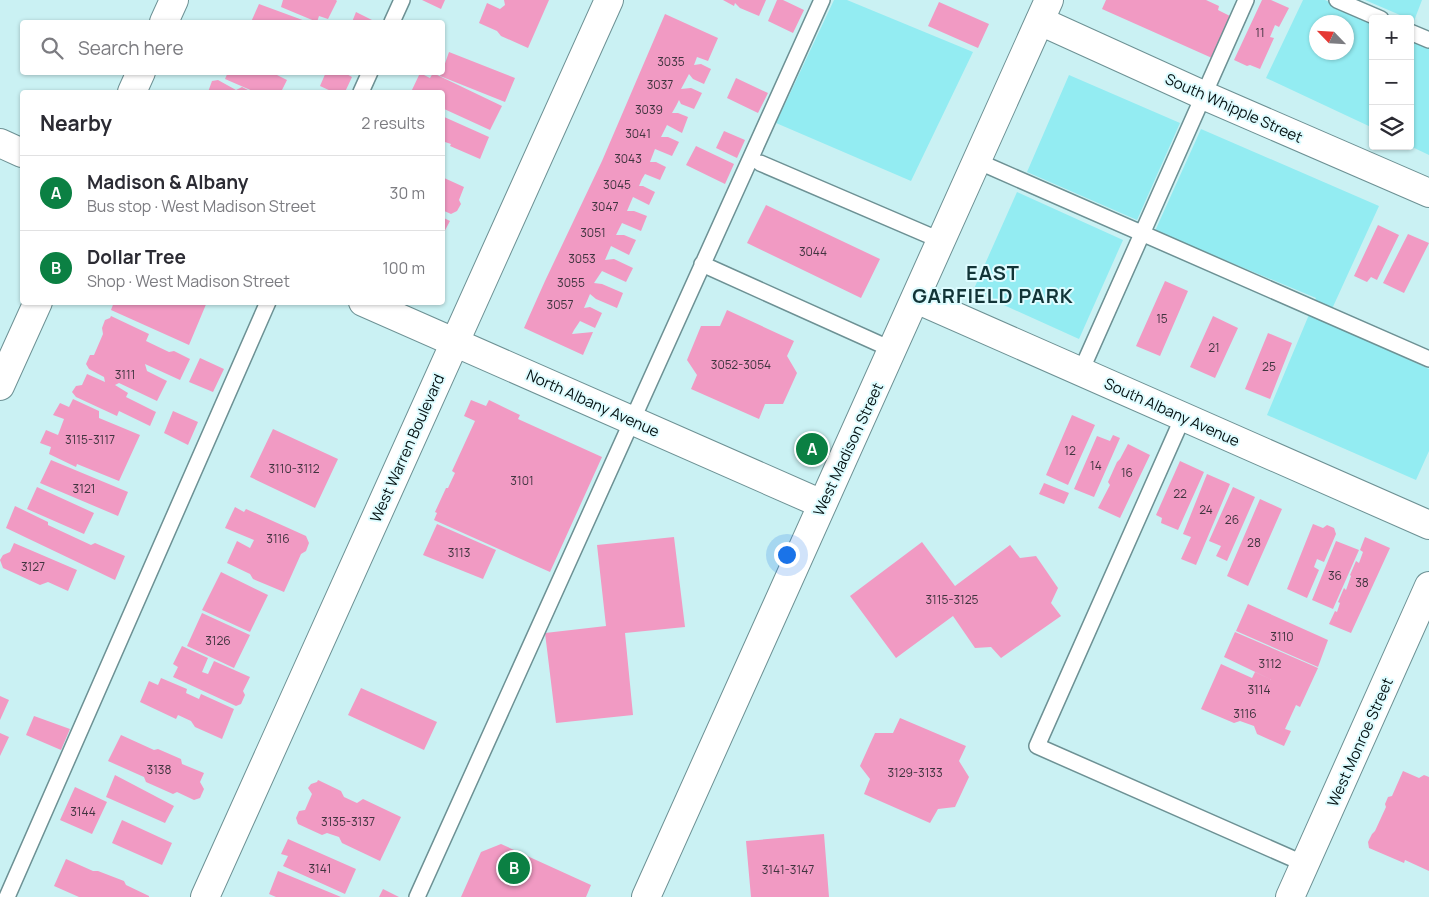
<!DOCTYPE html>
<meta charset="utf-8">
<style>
body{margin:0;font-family:Manrope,sans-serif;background:#f2f2f3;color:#2b2b33}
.controls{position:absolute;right:15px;top:15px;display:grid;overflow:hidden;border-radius:5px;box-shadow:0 1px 4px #0004}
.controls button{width:45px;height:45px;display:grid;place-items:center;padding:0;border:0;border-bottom:1px solid #e1e1e2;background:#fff;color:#2b2b33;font:25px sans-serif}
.compass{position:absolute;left:1309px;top:15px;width:45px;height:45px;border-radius:50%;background:#fff;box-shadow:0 1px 4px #0004;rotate:295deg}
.you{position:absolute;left:786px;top:554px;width:18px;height:18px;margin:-12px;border:4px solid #fff;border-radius:50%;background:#1a73e8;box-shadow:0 0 0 8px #1a73e833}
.badge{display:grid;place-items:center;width:32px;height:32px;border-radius:50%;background:#0b8043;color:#fff;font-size:16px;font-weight:700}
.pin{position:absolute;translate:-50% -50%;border:2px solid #fff;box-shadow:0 1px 5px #0006}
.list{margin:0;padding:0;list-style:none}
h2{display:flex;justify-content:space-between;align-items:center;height:65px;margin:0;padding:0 20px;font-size:21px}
h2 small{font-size:16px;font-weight:400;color:#7c7c81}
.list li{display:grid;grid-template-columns:32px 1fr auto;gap:15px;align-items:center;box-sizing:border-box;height:75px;padding:0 20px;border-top:1px solid #e1e1e2}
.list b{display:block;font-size:19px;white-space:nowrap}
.list p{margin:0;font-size:16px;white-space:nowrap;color:#7c7c81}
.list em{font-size:16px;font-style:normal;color:#7c7c81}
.icon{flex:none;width:28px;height:28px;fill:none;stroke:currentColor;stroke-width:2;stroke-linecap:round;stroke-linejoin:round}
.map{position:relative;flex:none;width:1429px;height:897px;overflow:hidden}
.search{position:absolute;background:#fff;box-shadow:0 1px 4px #0004;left:20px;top:20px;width:425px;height:55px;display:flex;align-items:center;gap:12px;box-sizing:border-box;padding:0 18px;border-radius:5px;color:#7c7c81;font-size:19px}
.panel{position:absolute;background:#fff;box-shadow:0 1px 4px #0004;left:20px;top:90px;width:425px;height:215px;border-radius:5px}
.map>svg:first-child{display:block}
</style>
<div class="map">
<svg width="1429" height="897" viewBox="0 0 1429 897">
<rect width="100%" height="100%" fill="#caf1f3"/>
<path fill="#93ecf2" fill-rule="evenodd" d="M 834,0 L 847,0 L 973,52 L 911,181 L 776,123 Z
M 1303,0 L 1325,0 L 1373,21 L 1373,128 L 1266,78 ZM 1316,22 L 1346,22 L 1346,52 L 1316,52 Z
M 1365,0 L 1422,0 L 1414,21 Z
M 1410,38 L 1429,47 L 1429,155 L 1410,146 Z
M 1069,75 L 1180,123 L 1137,220 L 1027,172 Z
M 1201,129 L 1379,206 L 1326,322 L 1429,369 L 1429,451 L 1416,480 L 1267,415 L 1316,298 L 1155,231 Z
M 1017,192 L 1123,240 L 1079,339 L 973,291 Z"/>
<path fill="#f19ac3" d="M 283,0 L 336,0 L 337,1 L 328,19 L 319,16 L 317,22 L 281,7 Z
M 422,0 L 445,0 L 441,9 Z
M 504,0 L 549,0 L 528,48 L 501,36 L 497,31 L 479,23 L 487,3 L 500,9 L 505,5 Z
M 723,0 L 766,0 L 759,16 L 740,8 L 735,3 L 734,6 Z
M 777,0 L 783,0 L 804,10 L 793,33 L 768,21 Z
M 1106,0 L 1206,0 L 1219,6 L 1218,10 L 1230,16 L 1212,58 L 1102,9 Z
M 1262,0 L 1271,0 L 1289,8 L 1279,27 L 1275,25 L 1270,37 L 1274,38 L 1260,69 L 1250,65 L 1247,66 L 1234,60 Z
M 939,2 L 989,24 L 978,48 L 928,26 Z
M 259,4 L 308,22 L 251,22 Z
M 356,12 L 374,21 L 374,22 L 352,22 Z
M 665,14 L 718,38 L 708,61 L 697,57 L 694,65 L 701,64 L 711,69 L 704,84 L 693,79 L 689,74 L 681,89 L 691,88 L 702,93 L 694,109 L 681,104 L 679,100 L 676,106 L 672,113 L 678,113 L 688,117 L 682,133 L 667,125 L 661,137 L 668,137 L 679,142 L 672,156 L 655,149 L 650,162 L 656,162 L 666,167 L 660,180 L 645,174 L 642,179 L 639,186 L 643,186 L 655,192 L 649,205 L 633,197 L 627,211 L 634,211 L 647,216 L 641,231 L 622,223 L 616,235 L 624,235 L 636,240 L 629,255 L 611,246 L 605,260 L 614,259 L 633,268 L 626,282 L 602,271 L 594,283 L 602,284 L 623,293 L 617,308 L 596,299 L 590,294 L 584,308 L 590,307 L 602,313 L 595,328 L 580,321 L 574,330 L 572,334 L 593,332 L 583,355 L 524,328 L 545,281 L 602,161 Z
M 449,52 L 515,78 L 505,102 L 440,76 L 442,72 Z
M 228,72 L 271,72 L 287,80 L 281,92 L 255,92 L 225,79 Z
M 326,72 L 343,72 L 352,77 L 345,92 L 333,92 L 320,86 Z
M 420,73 L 430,78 L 433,73 L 502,106 L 490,130 L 442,108 L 442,92 L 411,92 Z
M 736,78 L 768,93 L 758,113 L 727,98 Z
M 218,80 L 236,90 L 242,87 L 252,92 L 208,92 L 212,81 Z
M 442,116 L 489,137 L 480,159 L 450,146 L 451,144 L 442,141 Z
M 724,131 L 745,140 L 737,158 L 716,148 Z
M 696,146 L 734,164 L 725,184 L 686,165 Z
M 442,177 L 464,187 L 459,200 L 461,204 L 457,211 L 451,214 L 442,210 Z
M 766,205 L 880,259 L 861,298 L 747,243 Z
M 442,217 L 450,221 L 442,236 Z
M 1378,225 L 1399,235 L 1377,280 L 1371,277 L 1367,282 L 1354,276 Z
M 1408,234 L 1429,243 L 1404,293 L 1383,283 Z
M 1165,281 L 1188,291 L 1160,356 L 1136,346 Z
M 114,302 L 207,302 L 189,345 L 111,310 Z
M 727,310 L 794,341 L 787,356 L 797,373 L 783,404 L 765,404 L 759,419 L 691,389 L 697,375 L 687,360 L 701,326 L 720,326 Z
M 111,316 L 149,334 L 146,341 L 169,352 L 174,351 L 190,359 L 180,380 L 145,364 L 147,371 L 167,381 L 157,401 L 119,383 L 115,385 L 128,393 L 126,397 L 156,412 L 150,426 L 119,411 L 117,416 L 76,397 L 72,392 L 76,386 L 82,385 L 87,374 L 105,382 L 104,377 L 89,369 L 86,364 L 90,355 L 94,355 L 103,334 L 102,328 L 105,320 L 110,318 Z
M 1213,316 L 1238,328 L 1215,378 L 1190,367 Z
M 1268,333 L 1292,343 L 1270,399 L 1245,389 Z
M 200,358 L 224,369 L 213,392 L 189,382 Z
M 73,399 L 99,411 L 99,418 L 140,435 L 119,481 L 77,464 L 76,467 L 49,454 L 51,447 L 40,443 L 46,430 L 58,435 L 64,419 L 53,415 L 60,403 L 69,407 Z
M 471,400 L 486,406 L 489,400 L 520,415 L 518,419 L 602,457 L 550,572 L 434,520 L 437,513 L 435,512 L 446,488 L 448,488 L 455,473 L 452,471 L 475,421 L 464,416 Z
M 173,411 L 198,422 L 188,445 L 164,433 Z
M 1072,415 L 1095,425 L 1068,485 L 1046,475 Z
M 273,429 L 338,459 L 315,508 L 250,477 Z
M 1113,435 L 1120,438 L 1094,497 L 1074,489 L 1097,436 L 1110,441 Z
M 1128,444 L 1150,455 L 1120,518 L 1098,508 L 1110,485 L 1108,482 L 1117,462 L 1120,459 Z
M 51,460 L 128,492 L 118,516 L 40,483 Z
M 1180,461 L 1204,472 L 1178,530 L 1161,523 L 1162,518 L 1156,515 Z
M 1207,474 L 1230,484 L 1196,565 L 1181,559 L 1191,537 L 1183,534 Z
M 1044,483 L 1069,493 L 1064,504 L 1039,494 Z
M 37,487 L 94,513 L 84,534 L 27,509 Z
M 1233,487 L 1255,497 L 1227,561 L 1216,556 L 1221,546 L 1209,541 Z
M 1260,499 L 1282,509 L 1248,586 L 1227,576 Z
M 15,506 L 48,522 L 48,525 L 91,545 L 95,543 L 125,556 L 115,580 L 6,528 Z
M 235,507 L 244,512 L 246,509 L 306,536 L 309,543 L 306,551 L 301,554 L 284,592 L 253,579 L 250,574 L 227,563 L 237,541 L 250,548 L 254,540 L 225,528 Z
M 437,524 L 496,550 L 483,579 L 423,555 Z
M 1313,524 L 1323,528 L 1327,525 L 1334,528 L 1336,534 L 1324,562 L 1317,559 L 1314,567 L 1319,570 L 1307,598 L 1287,589 Z
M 674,537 L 685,627 L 625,633 L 633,715 L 556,723 L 545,633 L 606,626 L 597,545 Z
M 1365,537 L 1390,548 L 1351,633 L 1329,624 L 1335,611 L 1337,612 L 1340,603 L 1338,602 L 1344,588 L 1346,590 L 1351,576 L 1350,575 L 1356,561 L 1359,563 L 1363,552 L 1360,550 Z
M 1336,541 L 1359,550 L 1333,609 L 1312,600 Z
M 922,542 L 955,586 L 1010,545 L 1020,558 L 1036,556 L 1058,588 L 1051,603 L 1061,616 L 1001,658 L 991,647 L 975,648 L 953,616 L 896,658 L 850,596 Z
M 14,543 L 77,570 L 68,591 L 48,582 L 40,585 L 3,568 L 0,560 L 3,555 L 10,552 Z
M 221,572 L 268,595 L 250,632 L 202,610 Z
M 1248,604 L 1328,640 L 1318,667 L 1236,631 Z
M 202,613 L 250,635 L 234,668 L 187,646 Z
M 1235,632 L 1318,668 L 1300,707 L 1296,705 L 1285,729 L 1291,731 L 1284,746 L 1257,734 L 1254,726 L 1240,721 L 1234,723 L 1201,709 L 1221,664 L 1252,678 L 1255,672 L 1274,681 L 1224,657 Z
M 182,646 L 208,658 L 202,672 L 208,674 L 214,661 L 250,677 L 243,691 L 245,695 L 241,704 L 236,706 L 173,677 L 178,667 L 173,664 Z
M 161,678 L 187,689 L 186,693 L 199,699 L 201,694 L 234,709 L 222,739 L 195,727 L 191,721 L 178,715 L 176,719 L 140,702 L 149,681 L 158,685 Z
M 361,688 L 437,722 L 424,750 L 348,715 Z
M 0,696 L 9,700 L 0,720 Z
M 34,716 L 70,729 L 61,750 L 26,735 Z
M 900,718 L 966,746 L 959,761 L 969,777 L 955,807 L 938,809 L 930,823 L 864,794 L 870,779 L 860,766 L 875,733 L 893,733 Z
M 0,733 L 9,737 L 0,756 Z
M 121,735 L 154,750 L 158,749 L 181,759 L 182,764 L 204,773 L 200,782 L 204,789 L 200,798 L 194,800 L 177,792 L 173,794 L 146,782 L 144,777 L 108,761 Z
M 1403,771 L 1419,778 L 1424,775 L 1429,777 L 1429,871 L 1405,860 L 1404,863 L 1369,848 L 1368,842 L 1372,834 L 1375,831 L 1386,807 L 1385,804 L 1388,797 L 1392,796 Z
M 115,775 L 174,806 L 165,823 L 106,797 Z
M 318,780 L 341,791 L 344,797 L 357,803 L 363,799 L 401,817 L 380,861 L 342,843 L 339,837 L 327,833 L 322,835 L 298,824 L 296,818 L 299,811 L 305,810 L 312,794 L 308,788 L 311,784 L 317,782 Z
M 75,787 L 107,802 L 92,834 L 60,820 Z
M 122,820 L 172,843 L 162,865 L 112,843 Z
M 824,834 L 829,897 L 751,897 L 746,841 Z
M 288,839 L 356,869 L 345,894 L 283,866 L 288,856 L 281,854 Z
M 501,844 L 591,885 L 586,897 L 461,897 L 481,852 Z
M 66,859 L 93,871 L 98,871 L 124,881 L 126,885 L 149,896 L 149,897 L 79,897 L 54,886 Z
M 278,871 L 341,897 L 276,897 L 269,894 Z
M 383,889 L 399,897 L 379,897 Z"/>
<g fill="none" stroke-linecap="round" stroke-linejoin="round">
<defs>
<path id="service" d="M 1337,0 L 1381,19
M 392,22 L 402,0
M 1410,32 L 1429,40
M 361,92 L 370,72
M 977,161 L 1429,359
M 760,163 L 942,241
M 702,264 L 893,350
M 1081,371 L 1246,0
M 1183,417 L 1037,746 L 1305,864
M 7,897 L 268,302
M 417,897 L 822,0"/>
<path id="minor" d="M 1040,21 L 1203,95 L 1429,193
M 0,143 L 22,153
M 916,299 L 1429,525
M 363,302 L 822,504
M 1290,897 L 1429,586"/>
<path id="tertiary" d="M 164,22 L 174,0
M 132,92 L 141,72
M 0,386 L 38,302
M 205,897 L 609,0"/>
<path id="secondary" d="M 646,897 L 1049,0"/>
</defs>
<use href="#service" stroke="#6d9194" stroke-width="18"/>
<use href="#minor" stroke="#6d9194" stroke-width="30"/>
<use href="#tertiary" stroke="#6d9194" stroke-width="30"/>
<use href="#secondary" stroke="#6d9194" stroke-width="30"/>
<use href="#service" stroke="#fff" stroke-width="15"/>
<use href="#minor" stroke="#fff" stroke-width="28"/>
<use href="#tertiary" stroke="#fff" stroke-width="28"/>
<use href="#secondary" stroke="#fff" stroke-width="28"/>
</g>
<g text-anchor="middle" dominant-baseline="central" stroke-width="4" stroke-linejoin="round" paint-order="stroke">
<g font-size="12" fill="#40343f">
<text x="1260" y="32">11</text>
<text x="671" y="61">3035</text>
<text x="660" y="84">3037</text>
<text x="649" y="109">3039</text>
<text x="638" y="133">3041</text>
<text x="628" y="158">3043</text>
<text x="617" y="184">3045</text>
<text x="605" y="206">3047</text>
<text x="593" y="232">3051</text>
<text x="813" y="251">3044</text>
<text x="582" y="258">3053</text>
<text x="571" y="282">3055</text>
<text x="560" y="304">3057</text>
<text x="1162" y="318">15</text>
<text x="1214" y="347">21</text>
<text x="741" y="364">3052-3054</text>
<text x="1269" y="366">25</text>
<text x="125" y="374">3111</text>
<text x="90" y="439">3115-3117</text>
<text x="1070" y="450">12</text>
<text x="1096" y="465">14</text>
<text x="294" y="468">3110-3112</text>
<text x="1127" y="472">16</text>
<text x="522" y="480">3101</text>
<text x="84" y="488">3121</text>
<text x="1180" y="493">22</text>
<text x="1206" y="509">24</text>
<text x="1232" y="519">26</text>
<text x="278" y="538">3116</text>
<text x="1254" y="542">28</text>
<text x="459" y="552">3113</text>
<text x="33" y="566">3127</text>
<text x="1335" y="575">36</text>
<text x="1362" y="582">38</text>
<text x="952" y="599">3115-3125</text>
<text x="1282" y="636">3110</text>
<text x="218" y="640">3126</text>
<text x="1270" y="663">3112</text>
<text x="1259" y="689">3114</text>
<text x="1245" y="713">3116</text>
<text x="159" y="769">3138</text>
<text x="915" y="772">3129-3133</text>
<text x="83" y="811">3144</text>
<text x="348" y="821">3135-3137</text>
<text x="320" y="868">3141</text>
<text x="788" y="869">3141-3147</text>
</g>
<g font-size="15" fill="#051213" stroke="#defcff">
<text transform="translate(1234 108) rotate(24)">South Whipple Street</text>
<text transform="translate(593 403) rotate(24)">North Albany Avenue</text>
<text transform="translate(1172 412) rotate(24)">South Albany Avenue</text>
<text transform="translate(407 448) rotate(-66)">West Warren Boulevard</text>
<text transform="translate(848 449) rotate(-65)">West Madison Street</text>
<text transform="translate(1360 742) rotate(-66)">West Monroe Street</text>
</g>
<g font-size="20" font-weight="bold" letter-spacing="1" fill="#123437" stroke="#defcff">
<text x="993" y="272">EAST<tspan x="993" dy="23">GARFIELD PARK</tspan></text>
</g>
</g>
</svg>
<div class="controls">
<button>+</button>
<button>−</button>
<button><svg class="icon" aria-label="layers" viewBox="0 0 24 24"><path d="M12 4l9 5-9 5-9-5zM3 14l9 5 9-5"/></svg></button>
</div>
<svg class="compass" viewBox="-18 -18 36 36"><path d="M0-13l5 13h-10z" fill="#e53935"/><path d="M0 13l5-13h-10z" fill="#7c7c81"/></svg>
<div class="you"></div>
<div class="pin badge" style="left:812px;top:449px">A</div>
<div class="pin badge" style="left:514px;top:868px">B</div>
<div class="search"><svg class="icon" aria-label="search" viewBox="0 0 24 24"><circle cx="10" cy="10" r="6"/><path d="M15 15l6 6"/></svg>Search here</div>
<section class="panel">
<h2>Nearby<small>2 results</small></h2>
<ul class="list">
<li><span class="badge">A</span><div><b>Madison &amp; Albany</b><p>Bus stop · West Madison Street</p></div><em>30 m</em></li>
<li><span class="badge">B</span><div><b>Dollar Tree</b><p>Shop · West Madison Street</p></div><em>100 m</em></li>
</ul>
</section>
</div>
